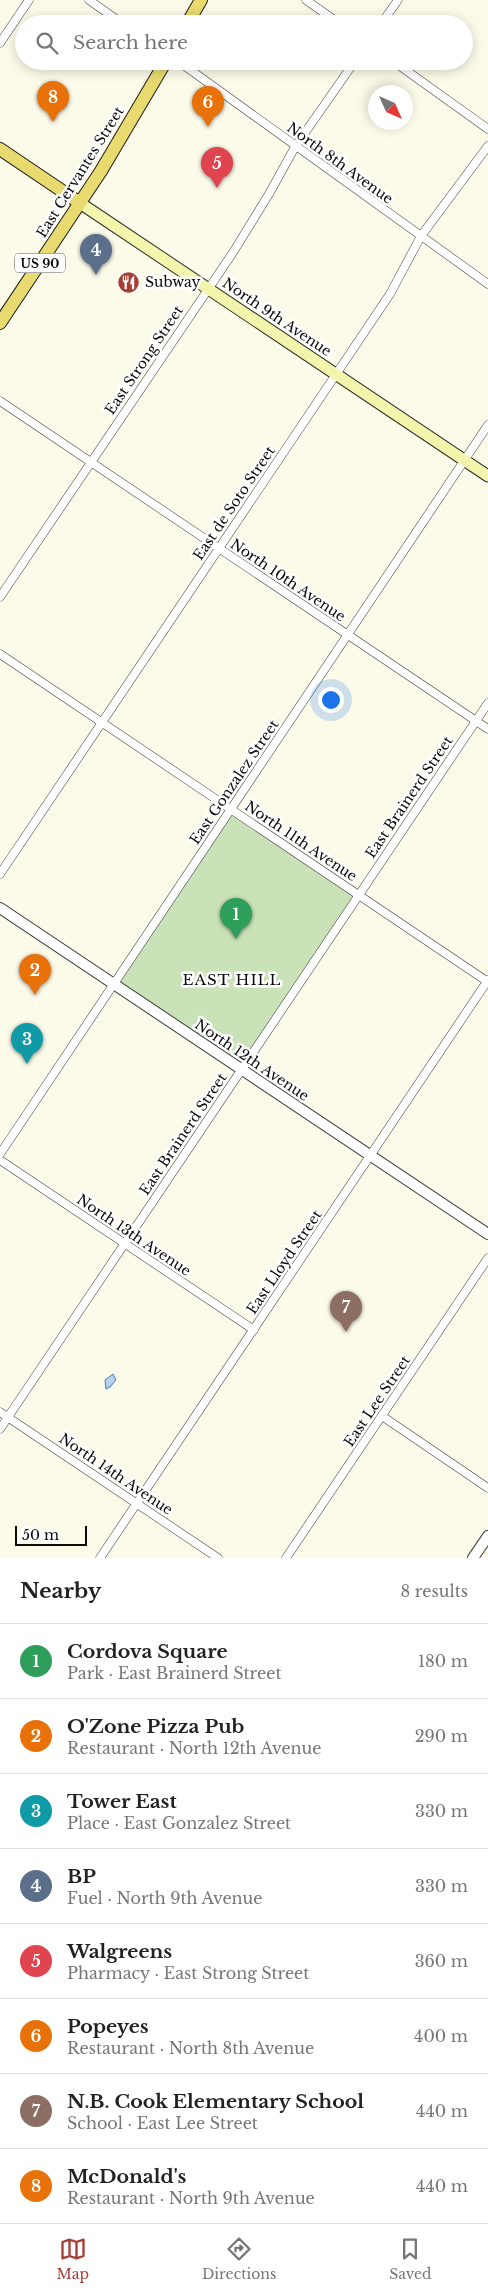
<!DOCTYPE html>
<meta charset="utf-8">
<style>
body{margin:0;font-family:"Libre Baskerville",serif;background:#f6f6f6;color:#222}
.compass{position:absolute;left:368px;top:85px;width:45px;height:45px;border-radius:50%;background:#fff;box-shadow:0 2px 12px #0003;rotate:135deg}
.scale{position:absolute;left:15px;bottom:12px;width:72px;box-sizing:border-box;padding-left:5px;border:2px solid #0a0a0a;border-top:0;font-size:14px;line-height:18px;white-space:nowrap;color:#0a0a0a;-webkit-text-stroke:4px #fff;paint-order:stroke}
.you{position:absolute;left:330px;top:699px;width:18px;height:18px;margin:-12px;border:4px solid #fff;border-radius:50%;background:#1a73e8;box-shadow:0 0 0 8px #1a73e833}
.badge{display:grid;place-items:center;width:32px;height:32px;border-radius:50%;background:#a93c33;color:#fff;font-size:16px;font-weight:700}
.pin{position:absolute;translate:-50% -41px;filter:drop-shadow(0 1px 2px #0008)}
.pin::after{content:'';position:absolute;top:26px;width:18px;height:15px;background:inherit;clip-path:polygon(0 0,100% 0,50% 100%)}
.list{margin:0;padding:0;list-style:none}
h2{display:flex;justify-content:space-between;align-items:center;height:65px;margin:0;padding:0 20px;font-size:21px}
h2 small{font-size:16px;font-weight:400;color:#767676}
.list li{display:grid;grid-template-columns:32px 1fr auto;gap:15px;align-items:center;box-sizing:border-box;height:75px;padding:0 20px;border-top:1px solid #e0e0e0}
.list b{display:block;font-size:19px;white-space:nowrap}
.list p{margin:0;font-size:16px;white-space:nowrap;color:#767676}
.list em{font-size:16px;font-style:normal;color:#767676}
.icon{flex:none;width:28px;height:28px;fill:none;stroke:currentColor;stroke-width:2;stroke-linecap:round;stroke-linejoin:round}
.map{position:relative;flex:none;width:488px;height:1558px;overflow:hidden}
.search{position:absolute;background:#fff;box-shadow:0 2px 12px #0003;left:15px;right:15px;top:15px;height:55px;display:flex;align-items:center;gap:12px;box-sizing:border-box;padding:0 18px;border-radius:28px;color:#767676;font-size:19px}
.sheet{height:665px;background:#fff}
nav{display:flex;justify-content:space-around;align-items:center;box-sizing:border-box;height:70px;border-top:1px solid #e0e0e0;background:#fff;font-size:14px;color:#767676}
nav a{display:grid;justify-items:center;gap:2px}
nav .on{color:#a93c33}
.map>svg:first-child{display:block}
</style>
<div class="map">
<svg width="488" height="1558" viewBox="0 0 488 1558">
<rect width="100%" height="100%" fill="#fcfbea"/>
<path fill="#c9e2b8" d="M 231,809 L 359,895 L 241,1070 L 114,984 Z"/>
<path fill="#b4d1ee" stroke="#447dbc" d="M 113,1374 L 116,1380 L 110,1387 L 106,1389 L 105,1380 Z"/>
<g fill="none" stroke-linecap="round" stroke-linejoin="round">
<defs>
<path id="minor" d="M 89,0 L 123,24
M 306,0 L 340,24
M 381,24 L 398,0
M 0,43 L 29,0
M 178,61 L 488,284
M 393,61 L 488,129
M 0,401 L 488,729
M 0,597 L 232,254 L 269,194 L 295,147 L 355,61
M 0,654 L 488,982
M 0,874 L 390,294 L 421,236 L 488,146
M 0,1154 L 488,425
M 0,1160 L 254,1330
M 0,1412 L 218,1558
M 382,1416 L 488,1488
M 0,1429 L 488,703
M 100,1558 L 488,980
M 286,1558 L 488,1258"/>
<path id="tertiary" d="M 0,908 L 488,1234
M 473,1558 L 488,1536"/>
<path id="secondary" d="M 80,203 L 488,476"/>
<path id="primary" d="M 187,24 L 201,0
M 0,149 L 80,203
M 0,323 L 101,171 L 166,61"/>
</defs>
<use href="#minor" stroke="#3d3d3d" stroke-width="9"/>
<use href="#tertiary" stroke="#3d3d3d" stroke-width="12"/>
<use href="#secondary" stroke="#2c2c2c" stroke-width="13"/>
<use href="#primary" stroke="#1b1b1b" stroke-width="14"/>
<use href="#minor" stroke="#fff" stroke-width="8"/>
<use href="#tertiary" stroke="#fff" stroke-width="10"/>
<use href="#secondary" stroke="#f4f5ac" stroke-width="11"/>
<use href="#primary" stroke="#e8da6e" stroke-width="12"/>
</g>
<defs>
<symbol id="restaurant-disc" viewBox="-11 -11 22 22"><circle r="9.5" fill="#a93c33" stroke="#fff"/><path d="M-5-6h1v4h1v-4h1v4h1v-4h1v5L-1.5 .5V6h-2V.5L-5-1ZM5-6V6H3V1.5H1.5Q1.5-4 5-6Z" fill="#fff"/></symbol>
</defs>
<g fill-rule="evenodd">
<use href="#restaurant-disc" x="116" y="270" width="25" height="25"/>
</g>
<g text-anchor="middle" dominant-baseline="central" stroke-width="5" stroke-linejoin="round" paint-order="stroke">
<rect fill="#fff" stroke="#545454" stroke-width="1" x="15" y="253.5" width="50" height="19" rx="4"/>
<g font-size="12" font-weight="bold" fill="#0a0a0a">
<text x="40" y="263">US 90</text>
</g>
<g font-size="14" fill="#0a0a0a" stroke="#fff">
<text transform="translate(340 163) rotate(36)">North 8th Avenue</text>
<text transform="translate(80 172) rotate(-58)">East Cervantes Street</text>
<text transform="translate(277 317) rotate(34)">North 9th Avenue</text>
<text transform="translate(144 360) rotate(-56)">East Strong Street</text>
<text transform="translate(234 503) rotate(-56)">East de Soto Street</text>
<text transform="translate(288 580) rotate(34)">North 10th Avenue</text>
<text transform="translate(234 782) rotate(-56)">East Gonzalez Street</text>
<text transform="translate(409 797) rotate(-56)">East Brainerd Street</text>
<text transform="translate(301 841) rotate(34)">North 11th Avenue</text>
<text transform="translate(252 1060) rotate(34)">North 12th Avenue</text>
<text transform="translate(183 1134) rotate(-56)">East Brainerd Street</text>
<text transform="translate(134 1235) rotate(34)">North 13th Avenue</text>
<text transform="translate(284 1262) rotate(-56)">East Lloyd Street</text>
<text transform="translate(377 1401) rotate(-56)">East Lee Street</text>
<text transform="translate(116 1474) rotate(34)">North 14th Avenue</text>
</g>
<g font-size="14" fill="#0a0a0a" stroke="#fff" text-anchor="start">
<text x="145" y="282">Subway</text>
</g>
<g font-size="15" letter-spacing="1" fill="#0a0a0a" stroke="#fff">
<text x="232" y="979">EAST HILL</text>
</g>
</g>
</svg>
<svg class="compass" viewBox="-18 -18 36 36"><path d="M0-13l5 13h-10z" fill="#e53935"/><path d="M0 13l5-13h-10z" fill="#767676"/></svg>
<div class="scale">50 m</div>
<div class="you"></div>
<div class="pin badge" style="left:236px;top:939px;background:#2e9e5b">1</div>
<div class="pin badge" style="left:35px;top:995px;background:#e8710a">2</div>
<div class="pin badge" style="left:27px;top:1064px;background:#0f9aa8">3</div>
<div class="pin badge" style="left:96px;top:275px;background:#5c6f8a">4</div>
<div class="pin badge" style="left:217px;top:188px;background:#e0444e">5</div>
<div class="pin badge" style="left:208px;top:127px;background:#e8710a">6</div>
<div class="pin badge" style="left:346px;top:1332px;background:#8d6e63">7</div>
<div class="pin badge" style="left:53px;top:122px;background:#e8710a">8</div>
<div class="search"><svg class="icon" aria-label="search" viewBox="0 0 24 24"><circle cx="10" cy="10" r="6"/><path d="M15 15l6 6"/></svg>Search here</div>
</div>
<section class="sheet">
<h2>Nearby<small>8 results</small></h2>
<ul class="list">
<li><span class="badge" style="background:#2e9e5b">1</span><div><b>Cordova Square</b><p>Park · East Brainerd Street</p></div><em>180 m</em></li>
<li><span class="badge" style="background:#e8710a">2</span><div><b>O'Zone Pizza Pub</b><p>Restaurant · North 12th Avenue</p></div><em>290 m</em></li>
<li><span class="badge" style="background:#0f9aa8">3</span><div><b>Tower East</b><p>Place · East Gonzalez Street</p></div><em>330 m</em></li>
<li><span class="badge" style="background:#5c6f8a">4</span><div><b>BP</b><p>Fuel · North 9th Avenue</p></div><em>330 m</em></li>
<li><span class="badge" style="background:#e0444e">5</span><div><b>Walgreens</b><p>Pharmacy · East Strong Street</p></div><em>360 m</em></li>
<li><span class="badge" style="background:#e8710a">6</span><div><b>Popeyes</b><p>Restaurant · North 8th Avenue</p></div><em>400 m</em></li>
<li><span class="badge" style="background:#8d6e63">7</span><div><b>N.B. Cook Elementary School</b><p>School · East Lee Street</p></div><em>440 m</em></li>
<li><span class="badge" style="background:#e8710a">8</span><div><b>McDonald's</b><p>Restaurant · North 9th Avenue</p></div><em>440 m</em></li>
</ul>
</section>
<nav>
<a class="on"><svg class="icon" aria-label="map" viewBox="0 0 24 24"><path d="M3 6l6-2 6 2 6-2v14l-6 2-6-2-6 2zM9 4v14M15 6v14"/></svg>Map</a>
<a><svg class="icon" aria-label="directions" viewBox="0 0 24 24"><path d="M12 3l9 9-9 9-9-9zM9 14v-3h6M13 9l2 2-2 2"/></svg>Directions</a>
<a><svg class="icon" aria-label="saved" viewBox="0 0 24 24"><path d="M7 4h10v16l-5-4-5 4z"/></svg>Saved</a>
</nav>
